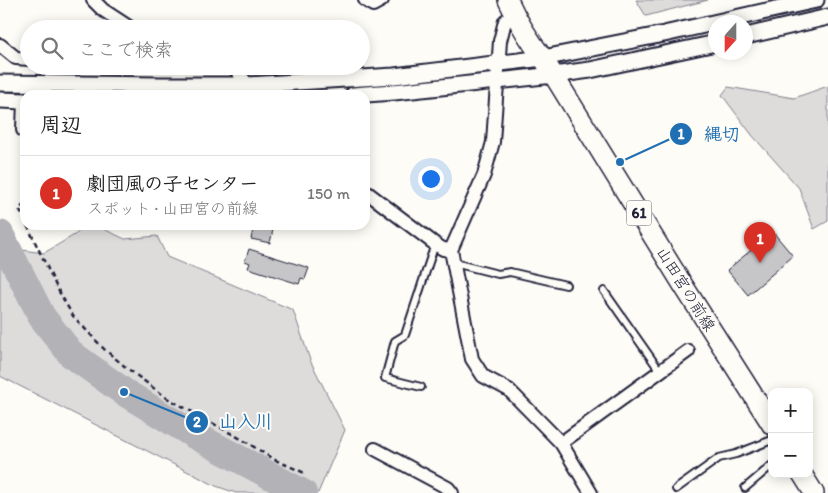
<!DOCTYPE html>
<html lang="ja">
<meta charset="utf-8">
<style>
body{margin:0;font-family:Itim,"Klee One",sans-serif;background:#f2f2f2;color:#222}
.controls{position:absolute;right:15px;bottom:15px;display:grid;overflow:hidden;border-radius:10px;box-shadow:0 2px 12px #0003}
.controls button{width:45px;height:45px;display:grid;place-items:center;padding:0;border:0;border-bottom:1px solid #e0e0e0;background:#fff;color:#222;font:25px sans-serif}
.compass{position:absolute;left:708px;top:15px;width:45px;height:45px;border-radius:50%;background:#fff;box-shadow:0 2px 12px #0003;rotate:201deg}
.you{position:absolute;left:430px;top:178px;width:18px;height:18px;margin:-12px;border:4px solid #fff;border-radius:50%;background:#1a73e8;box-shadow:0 0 0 8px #1a73e833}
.badge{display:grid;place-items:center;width:32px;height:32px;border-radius:50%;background:#d93025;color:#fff;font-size:16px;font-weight:700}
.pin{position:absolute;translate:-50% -41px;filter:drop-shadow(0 1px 2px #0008)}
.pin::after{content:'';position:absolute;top:26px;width:18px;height:15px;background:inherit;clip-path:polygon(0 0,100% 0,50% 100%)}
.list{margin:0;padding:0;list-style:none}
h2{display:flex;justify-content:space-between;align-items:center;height:65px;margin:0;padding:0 20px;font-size:21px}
h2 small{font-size:16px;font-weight:400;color:#767676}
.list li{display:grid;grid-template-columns:32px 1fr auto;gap:15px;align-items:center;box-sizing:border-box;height:75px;padding:0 20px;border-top:1px solid #e0e0e0}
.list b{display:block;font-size:19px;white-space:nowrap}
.list p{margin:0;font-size:16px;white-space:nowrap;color:#767676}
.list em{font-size:16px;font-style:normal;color:#767676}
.icon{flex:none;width:28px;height:28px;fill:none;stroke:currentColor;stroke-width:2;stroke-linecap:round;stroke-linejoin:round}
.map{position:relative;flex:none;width:828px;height:493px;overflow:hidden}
.search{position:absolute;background:#fff;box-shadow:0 2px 12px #0003;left:20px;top:20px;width:350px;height:55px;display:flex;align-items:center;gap:12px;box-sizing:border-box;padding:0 18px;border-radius:28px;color:#767676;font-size:19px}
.panel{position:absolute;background:#fff;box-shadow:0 2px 12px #0003;left:20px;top:90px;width:350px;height:140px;border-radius:15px}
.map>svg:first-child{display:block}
</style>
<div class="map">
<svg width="828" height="493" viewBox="0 0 828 493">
<rect width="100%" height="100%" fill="#fdfcf7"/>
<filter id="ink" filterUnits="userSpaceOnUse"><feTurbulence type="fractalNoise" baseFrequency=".02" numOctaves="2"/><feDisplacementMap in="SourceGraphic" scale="10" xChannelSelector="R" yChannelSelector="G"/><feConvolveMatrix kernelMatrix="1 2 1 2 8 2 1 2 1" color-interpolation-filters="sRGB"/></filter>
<g filter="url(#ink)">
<path fill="#dddcdb" stroke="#807f8b" d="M 636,0 L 708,0 L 646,16 Z
M 828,86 L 828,221 L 814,229 L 799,188 L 752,135 L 722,95 L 728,87 L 794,98 Z
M 85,225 L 95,225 L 125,239 L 157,236 L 167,257 L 293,310 L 310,360 L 345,430 L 318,493 L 236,493 L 216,486 L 0,376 L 0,247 L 44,253 L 76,234 Z"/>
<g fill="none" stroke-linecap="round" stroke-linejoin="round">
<path stroke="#b2b2b7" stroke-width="28" d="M 0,234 L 42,317 L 71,354 L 124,392 L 196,436 L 303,493"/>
</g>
<path fill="#c6c6c8" stroke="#22223b" d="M 254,225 L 274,225 L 270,243 L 251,239 Z
M 773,232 L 793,256 L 748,295 L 727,270 Z
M 249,249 L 309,268 L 305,279 L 301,278 L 299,284 L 248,268 L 250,263 L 245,261 Z"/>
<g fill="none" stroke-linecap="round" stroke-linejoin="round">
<defs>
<path id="service" d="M 454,263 L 498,274 L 510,272 L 566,285
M 604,291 L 660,371
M 421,387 L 385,378 L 395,341 L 405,335 L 435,244
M 745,488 L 772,465
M 676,489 L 719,458 L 736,454 L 772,440"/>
<path id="minor" d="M 93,0 L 103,10 L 132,29
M 365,0 L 373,5 L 382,0
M 514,14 L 505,21 L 500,41 L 493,142 L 484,175 L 451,250 L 472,359 L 483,376 L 509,390 L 561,443 L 591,493
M 0,45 L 16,58 L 29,59
M 233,66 L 248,85 L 254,95
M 24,100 L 23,130 L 25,130
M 365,191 L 435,244 L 443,249 L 451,250
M 561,443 L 688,351
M 375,449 L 448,488 L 452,493"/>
<path id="tertiary" d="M 746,36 L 828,17
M 0,83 L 160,85 L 248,85 L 394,76 L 543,58 L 664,34 L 816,0
M 353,95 L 394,92 L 554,75 L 590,70 L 716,43
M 0,100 L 25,101"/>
<path id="primary" d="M 508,0 C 517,20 529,40 543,58 L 683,285 L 772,425
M 802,474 L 814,493"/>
</defs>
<use href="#service" stroke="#22223b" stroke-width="10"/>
<use href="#minor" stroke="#22223b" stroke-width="16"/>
<use href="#tertiary" stroke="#22223b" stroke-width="19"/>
<use href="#primary" stroke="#22223b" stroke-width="22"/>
<path stroke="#22223b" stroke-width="2.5" stroke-dasharray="5 4" stroke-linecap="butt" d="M 25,204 L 19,209 L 25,221
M 27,225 L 57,288 L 73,316 L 104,349 L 128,369 L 167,398 L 243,440 L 273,459 L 307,474"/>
<use href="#service" stroke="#fdfcf7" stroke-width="6"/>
<use href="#minor" stroke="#fdfcf7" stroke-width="12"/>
<use href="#tertiary" stroke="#fdfcf7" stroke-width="15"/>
<use href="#primary" stroke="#fdfcf7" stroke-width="19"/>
</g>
</g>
<g text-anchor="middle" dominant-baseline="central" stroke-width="4" stroke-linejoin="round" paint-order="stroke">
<rect fill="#fdfcf7" stroke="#646373" stroke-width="1" x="626.5" y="200.5" width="25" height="25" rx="4"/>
<g font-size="15" font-weight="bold" fill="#22223b">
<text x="639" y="213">61</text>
</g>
<g font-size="16" fill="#22223b" stroke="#fdfcf7">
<text transform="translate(686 289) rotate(58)">山田宮の前線</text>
</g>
</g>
<path fill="none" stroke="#1f6fb2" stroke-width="2" d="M620 162L681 134M124 392L197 422"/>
<g fill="#1f6fb2" stroke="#fdfcf7" stroke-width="2">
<circle cx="620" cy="162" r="5"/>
<circle cx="124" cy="392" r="5"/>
<circle cx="681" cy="134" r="12"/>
<circle cx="197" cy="422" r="12"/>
</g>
<g font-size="15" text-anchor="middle" font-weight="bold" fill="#fff">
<text x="681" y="139">1</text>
<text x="197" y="427">2</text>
</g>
<g font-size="18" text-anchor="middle" font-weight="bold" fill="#1f6fb2" stroke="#fdfcf7" stroke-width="4" stroke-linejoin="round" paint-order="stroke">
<text x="722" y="140">縄切</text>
<text x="246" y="428">山入川</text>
</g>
</svg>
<div class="controls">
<button>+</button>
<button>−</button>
</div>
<svg class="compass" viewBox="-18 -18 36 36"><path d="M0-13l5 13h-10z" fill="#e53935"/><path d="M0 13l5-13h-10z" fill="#767676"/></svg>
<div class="you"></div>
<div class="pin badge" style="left:760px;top:263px">1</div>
<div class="search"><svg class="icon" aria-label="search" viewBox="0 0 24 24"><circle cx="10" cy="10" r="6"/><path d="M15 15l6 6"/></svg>ここで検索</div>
<section class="panel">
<h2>周辺<small></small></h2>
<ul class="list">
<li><span class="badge">1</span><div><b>劇団風の子センター</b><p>スポット · 山田宮の前線</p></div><em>150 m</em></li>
</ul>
</section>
</div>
